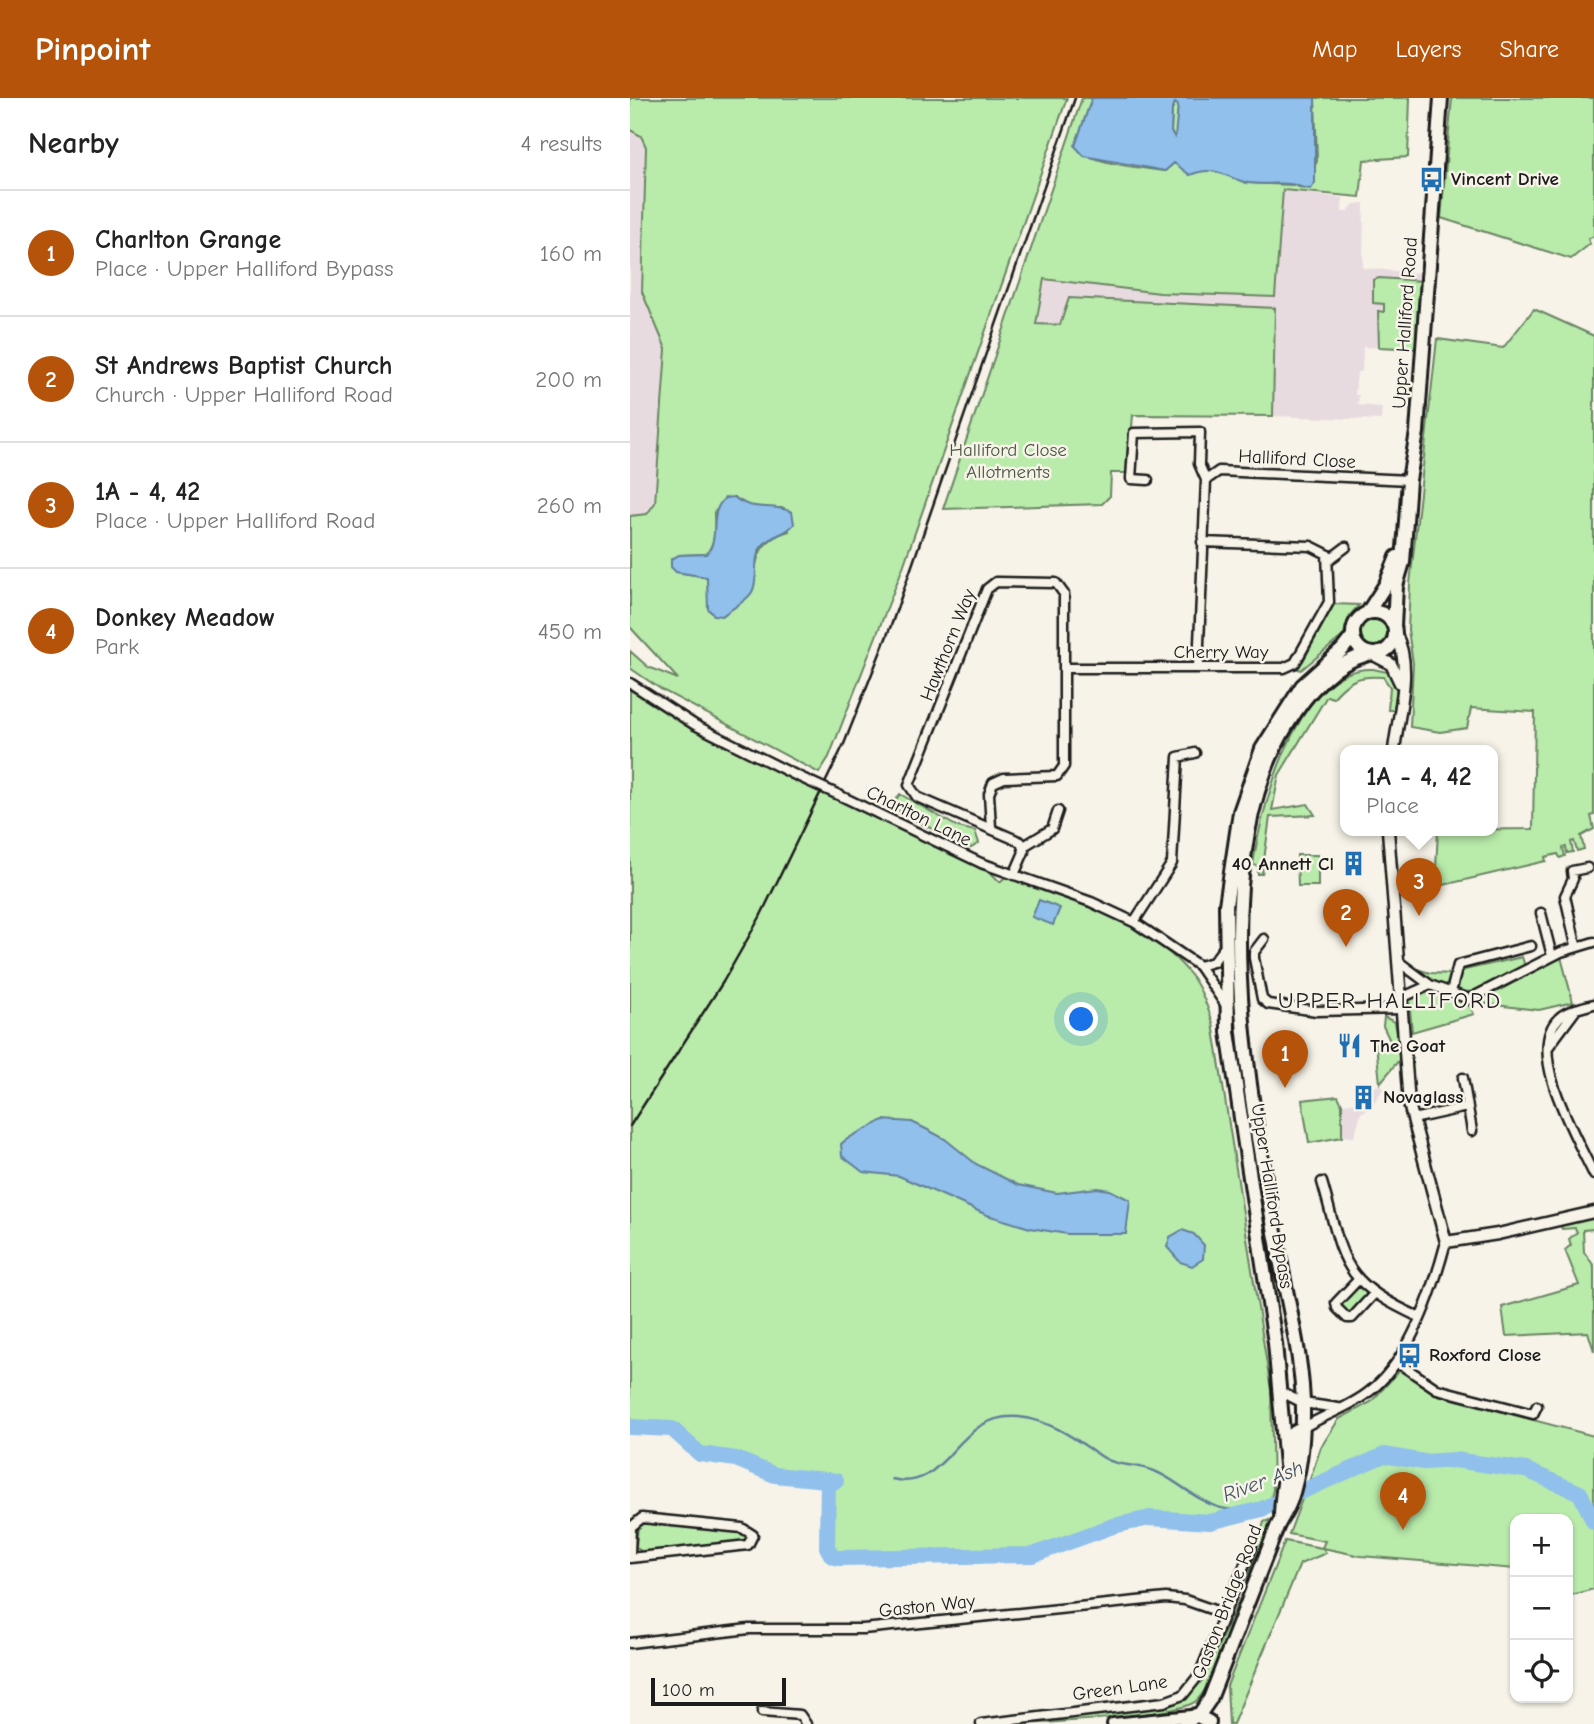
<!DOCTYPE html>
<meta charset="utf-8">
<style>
body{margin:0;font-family:"Comic Neue",sans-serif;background:#f2f2f2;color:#222}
.controls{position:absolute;right:21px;bottom:21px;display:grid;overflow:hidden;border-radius:14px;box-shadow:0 2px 5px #0004}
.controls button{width:63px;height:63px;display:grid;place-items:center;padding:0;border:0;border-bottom:2px solid #e0e0e0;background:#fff;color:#222;font:35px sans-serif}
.scale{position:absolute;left:21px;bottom:18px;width:135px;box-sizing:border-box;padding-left:7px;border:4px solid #1c1c1c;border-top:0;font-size:19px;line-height:24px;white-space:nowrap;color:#1c1c1c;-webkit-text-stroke:5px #f7f3e8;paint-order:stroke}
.you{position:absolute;left:452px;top:922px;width:24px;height:24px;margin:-18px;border:5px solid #fff;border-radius:50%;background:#1a73e8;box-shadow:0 0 0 10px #1a73e833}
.badge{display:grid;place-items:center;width:46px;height:46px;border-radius:50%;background:#b45309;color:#fff;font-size:23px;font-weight:700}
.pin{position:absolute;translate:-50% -58px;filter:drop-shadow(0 2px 4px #0008)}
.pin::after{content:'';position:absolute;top:37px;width:24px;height:21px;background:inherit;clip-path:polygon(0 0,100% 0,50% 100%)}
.popup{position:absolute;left:710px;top:647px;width:158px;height:91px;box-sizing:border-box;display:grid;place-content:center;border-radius:14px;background:#fff;filter:drop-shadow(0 2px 5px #0005);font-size:23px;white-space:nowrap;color:#767676}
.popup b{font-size:26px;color:#222}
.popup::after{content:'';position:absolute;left:50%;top:100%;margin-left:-14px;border:14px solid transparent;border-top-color:#fff}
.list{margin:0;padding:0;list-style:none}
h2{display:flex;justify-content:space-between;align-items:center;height:91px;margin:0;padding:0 28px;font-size:30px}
h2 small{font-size:23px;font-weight:400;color:#767676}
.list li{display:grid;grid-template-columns:46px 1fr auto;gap:21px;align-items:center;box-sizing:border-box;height:126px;padding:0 28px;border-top:2px solid #e0e0e0}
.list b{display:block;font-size:26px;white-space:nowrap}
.list p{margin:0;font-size:23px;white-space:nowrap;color:#767676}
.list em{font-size:23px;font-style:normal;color:#767676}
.icon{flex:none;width:38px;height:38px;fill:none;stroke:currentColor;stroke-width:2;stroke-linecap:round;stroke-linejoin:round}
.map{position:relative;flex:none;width:964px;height:1626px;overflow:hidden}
header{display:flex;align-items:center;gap:42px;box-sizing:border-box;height:98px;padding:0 35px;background:#b45309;color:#fff}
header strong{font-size:33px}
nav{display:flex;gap:38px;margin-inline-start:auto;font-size:24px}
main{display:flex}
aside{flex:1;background:#fff}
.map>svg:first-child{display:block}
</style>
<header>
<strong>Pinpoint</strong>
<nav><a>Map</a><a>Layers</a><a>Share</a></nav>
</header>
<main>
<aside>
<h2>Nearby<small>4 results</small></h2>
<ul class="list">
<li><span class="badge">1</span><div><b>Charlton Grange</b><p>Place · Upper Halliford Bypass</p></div><em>160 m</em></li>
<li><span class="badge">2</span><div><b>St Andrews Baptist Church</b><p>Church · Upper Halliford Road</p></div><em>200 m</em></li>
<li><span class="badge">3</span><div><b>1A - 4, 42</b><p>Place · Upper Halliford Road</p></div><em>260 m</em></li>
<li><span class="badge">4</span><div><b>Donkey Meadow</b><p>Park</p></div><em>450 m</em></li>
</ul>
</aside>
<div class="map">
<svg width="964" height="1626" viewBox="0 0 964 1626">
<rect width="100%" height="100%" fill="#f7f3e8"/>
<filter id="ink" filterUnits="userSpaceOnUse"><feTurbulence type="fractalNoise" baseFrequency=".0143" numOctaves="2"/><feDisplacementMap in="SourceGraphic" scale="14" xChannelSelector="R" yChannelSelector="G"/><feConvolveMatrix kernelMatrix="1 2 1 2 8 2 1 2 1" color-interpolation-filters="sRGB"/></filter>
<g filter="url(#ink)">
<path fill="#e8dbe0" d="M 0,32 L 12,38 L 16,49 L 11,176 L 17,210 L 36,250 L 25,405 L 17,416 L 0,418 Z
M 653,92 L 713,100 L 712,114 L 717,114 L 724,106 L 734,105 L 733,170 L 791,175 L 790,251 L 733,249 L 732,274 L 727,274 L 725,297 L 729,297 L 728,307 L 752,309 L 751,322 L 643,318 L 645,210 L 439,200 L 430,227 L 405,226 L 414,180 L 530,195 L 645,199 Z
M 749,987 L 754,990 L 740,1010 L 731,1015 L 724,1039 L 712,1038 L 712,1006 L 730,1004 L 729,996 Z"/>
<path fill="#b9ebab" stroke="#6a8464" stroke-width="2" fill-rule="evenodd" d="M 0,0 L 437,0 L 273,469 L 199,659 L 189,675 L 32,592 L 0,570 L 0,553 L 18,569 L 48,581 L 0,529 L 0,418 L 17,416 L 25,405 L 36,251 L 12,194 L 16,49 L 11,38 L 0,32 ZM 104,399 L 123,410 L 154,410 L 159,433 C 126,443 126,462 123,492 L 92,518 L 79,511 L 77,479 L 46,474 L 49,457 L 76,456 C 87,443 84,430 84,414 Z
M 452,0 L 462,0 L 445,48 C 461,66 510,70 535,73 L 544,65 L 570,73 L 589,73 L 616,85 L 664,87 L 674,91 L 687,63 L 685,0 L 780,0 L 778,59 L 734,62 L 730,99 L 653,92 L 645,199 L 530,195 L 414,181 L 406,226 L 430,227 L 439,200 L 645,210 L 643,318 L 503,317 L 498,375 L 481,375 L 480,398 L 472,406 L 313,411 Z
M 822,0 L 964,0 L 964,138 L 958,141 L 960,146 L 941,161 L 811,120 Z
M 545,5 L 548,7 L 546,40 L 541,34 L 542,11 Z
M 749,180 L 793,183 L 790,251 L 749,249 L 748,213 L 754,214 L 754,206 L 743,205 L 743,182 Z
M 904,211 L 964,238 L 964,717 L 961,718 L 964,731 L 951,738 L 954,751 L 947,753 L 944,743 L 941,744 L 943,754 L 937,755 L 936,749 L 933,750 L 935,758 L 930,760 L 928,756 L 915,759 L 916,763 L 805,789 L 808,732 L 903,731 L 905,614 L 841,610 L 837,630 L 810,634 L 780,629 L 783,565 L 778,532 L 780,486 L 807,241 L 873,250 Z
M 704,506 L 729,507 L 720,517 L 713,538 L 671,572 L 665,570 L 673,563 Z
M727 536a17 17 0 1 1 34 0a17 17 0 1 1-34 0Z
M 743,571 L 762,575 L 767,589 L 764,612 L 758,612 L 760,589 L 753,579 C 728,577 719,582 703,600 L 697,598 L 649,677 L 642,712 L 678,706 L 685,717 L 640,719 L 632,776 L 628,776 L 628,769 L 623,766 C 632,708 668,567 743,571 Z
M 0,585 L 65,627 L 351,765 L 370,784 L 375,779 C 438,802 516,821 560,876 C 571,890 577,908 583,925 L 641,1292 L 643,1392 L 639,1407 L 580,1424 L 519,1420 L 483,1428 L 403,1457 L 208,1460 L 199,1455 L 198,1382 L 145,1377 L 106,1361 L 70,1356 L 43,1328 L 7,1325 L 0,1328 Z
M 270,696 L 328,729 L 345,733 L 349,745 L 341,750 L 274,717 L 262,707 Z
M 667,757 L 688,757 L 688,788 L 668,788 Z
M 892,859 L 895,868 L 846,894 L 828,893 L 830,873 Z
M 931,859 L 943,904 L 909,912 L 856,906 L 853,901 Z
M 787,871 L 800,875 L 823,876 L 816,888 L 812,889 L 785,874 Z
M 795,892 C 813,892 837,898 844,916 L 782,934 L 779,900 Z
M 754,919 L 765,924 L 769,947 L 761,945 L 753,928 Z
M 746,946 L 769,954 L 770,961 L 750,985 Z
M 708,998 L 712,1006 L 712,1039 L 679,1045 L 672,1002 Z
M 964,1118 L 964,1131 L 953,1132 L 954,1154 L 964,1168 L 964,1253 L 958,1234 L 876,1238 L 872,1209 L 949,1187 L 935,1152 L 941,1147 L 939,1141 L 947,1134 L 945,1130 L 932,1131 L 929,1124 Z
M 728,1182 L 744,1196 L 722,1220 L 707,1210 Z
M 771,1271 L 808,1297 L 964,1338 L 964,1420 L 954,1394 L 897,1370 L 877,1365 L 828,1359 L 793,1361 L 769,1355 L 752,1354 L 679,1384 L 691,1349 L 709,1321 L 741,1304 Z
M 770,1361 C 793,1368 812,1364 834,1366 C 879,1372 907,1381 948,1398 L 959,1423 L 964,1428 L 964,1491 L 938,1498 L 938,1421 L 885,1421 L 885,1471 L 731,1458 L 693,1450 L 696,1455 L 670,1466 L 603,1626 L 599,1626 L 597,1588 L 655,1443 L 692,1450 L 695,1443 L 659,1436 L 674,1396 L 749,1365 Z
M 639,1422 L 638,1431 L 617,1483 L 634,1424 Z
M 13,1423 L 115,1434 L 119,1439 L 111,1444 L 13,1455 L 6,1449 L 8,1429 Z
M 610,1500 C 600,1526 585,1586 566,1603 C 549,1618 408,1626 379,1626 L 543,1606 L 556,1599 L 574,1579 Z"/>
<path fill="#90c0eb" stroke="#627e98" stroke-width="2" fill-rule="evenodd" d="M 462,0 L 685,0 L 685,85 L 681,91 C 674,91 671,89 665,87 C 651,84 634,87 619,85 C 596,81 587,66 560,77 L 544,65 L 535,73 L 454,58 L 445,48 ZM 545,5 L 548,7 L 545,39 L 541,34 L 542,11 Z
M 104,399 C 123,415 142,404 162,414 L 164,426 C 156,437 143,436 133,447 C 121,460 130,479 122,494 C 117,503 101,511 92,518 L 84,517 L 78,511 L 77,479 L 46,474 L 41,469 L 41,461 L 49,457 L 77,456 C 91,438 77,416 95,400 Z
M 409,802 L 430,810 L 423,827 L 402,819 Z
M 253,1022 L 282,1024 L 300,1033 L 315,1041 L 346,1066 L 388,1087 L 427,1095 L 467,1090 L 480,1092 L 500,1102 L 496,1136 L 437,1136 L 400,1130 L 357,1117 L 269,1078 L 233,1074 L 212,1058 L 211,1046 C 222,1035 239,1031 253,1022 Z
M 552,1132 L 564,1136 L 574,1147 L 573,1161 L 562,1168 L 550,1164 L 537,1149 L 540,1139 Z"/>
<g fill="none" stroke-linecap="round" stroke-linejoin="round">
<path stroke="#627e98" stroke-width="2.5" d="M 262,1381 C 319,1396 324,1313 389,1319 C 423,1323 446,1342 474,1360 C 487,1368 500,1366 515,1370 C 539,1376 558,1396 580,1406 C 596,1414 615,1412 632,1411"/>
<path stroke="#90c0eb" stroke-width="16" d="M 0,1329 L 42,1331 L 70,1356 L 106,1361 L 145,1377 L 206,1383
M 198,1382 L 197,1449 L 202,1458 L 208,1460 L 403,1457 L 483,1428 L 520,1420 L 580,1424 L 632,1411 L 754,1357 L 794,1364 L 824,1362 L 896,1372 L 950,1395 L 964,1424"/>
<defs>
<path id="minor" d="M 518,382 L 501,381 L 504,335 L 570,334 L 569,366 L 576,382
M 700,461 L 716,449
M 568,569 L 576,382 L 589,373 L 779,382
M 436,570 L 654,570 L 665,565 L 699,504 L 697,456 L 681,448 L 572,444
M 0,585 L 65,627 L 161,675
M 211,698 L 351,765 L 461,804 L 504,824 L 569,868 L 595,906
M 361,729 L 359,696 L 363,685 L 374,680 L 427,678 L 434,668 L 434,496 L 426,485 L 366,484 L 357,491 L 279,687 L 287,699 L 391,744 L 394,754 L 384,777
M 394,748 L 422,731 L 428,713
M 911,815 L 922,858
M 504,824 L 542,765 L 548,659 L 565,655
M 634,841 L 624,854 L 624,860 L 632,901 L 638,906 L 687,913 L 772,911
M 946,847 L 935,798 L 943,781 L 942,773 L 957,770
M 769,864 L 800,887
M 569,868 L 583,864 L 596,847
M 821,894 L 828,867 L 901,848
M 771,900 L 800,887 L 839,901 L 931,854 L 964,844
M 964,906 C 953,909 937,912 929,920 C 894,953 948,1042 964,1077
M 919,948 L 945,913
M 833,980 L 842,1033
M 783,1021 L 837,1009
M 692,1084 C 715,1163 708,1182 789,1219
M 728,1182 L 706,1205 L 707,1210 L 717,1220 L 722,1220 L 744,1196
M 767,1264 L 807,1291 L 903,1316 L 907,1308
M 651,1294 L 673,1305 L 708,1310
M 673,1330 C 694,1317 721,1309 740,1293 C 780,1262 803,1193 816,1144
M 0,1455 L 1,1429 L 12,1420 L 112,1430 L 123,1437 L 118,1447 L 0,1460
M 0,1545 L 119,1531 L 233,1531 L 536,1500 L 555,1502 L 595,1516
M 132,1614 L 170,1617 L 176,1626
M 351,1626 L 534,1604 L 553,1597 L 569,1577 L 622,1449"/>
<path id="tertiary" d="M 744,557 L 761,566 L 770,585
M 764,652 C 768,616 784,568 765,535
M 758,732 L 779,1006 L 816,1144 L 868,1136 L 964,1114"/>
<path id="secondary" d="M 483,1626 L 561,1618"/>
<path id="primary" d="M723 535a21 21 0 1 1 42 0a21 21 0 1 1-42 0Z
M 738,514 L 756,486 L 767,459
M 764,529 L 766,488 L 773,464 L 779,382 L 787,334 L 811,0
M 656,1367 L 645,1245 L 598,934 L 596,807 L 610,714 L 632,651 L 672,588 L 712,552 L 723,538
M 651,1417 C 652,1389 658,1362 664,1335 L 673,1330
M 569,1617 L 580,1601 L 647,1429 C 651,1420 658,1411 661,1401 C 669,1376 673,1344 673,1317 C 674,1265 659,1212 650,1161 C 621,1006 571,768 657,627 C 677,594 701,566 738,556
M 555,1626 L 566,1617 L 579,1624"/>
</defs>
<use href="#minor" stroke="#1c1c1c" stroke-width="13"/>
<use href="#tertiary" stroke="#1c1c1c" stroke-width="15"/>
<use href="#secondary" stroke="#1c1c1c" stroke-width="16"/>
<use href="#primary" stroke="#1c1c1c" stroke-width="18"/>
<use href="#minor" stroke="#f7f3e8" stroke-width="8"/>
<use href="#tertiary" stroke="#f7f3e8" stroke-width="10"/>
<use href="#secondary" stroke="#f7f3e8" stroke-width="10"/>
<use href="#primary" stroke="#f7f3e8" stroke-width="12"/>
<path stroke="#1c1c1c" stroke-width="2.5" d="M 0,1028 L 93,884 L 130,819 L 214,646 L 262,525 L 445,0"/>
<defs>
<path id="minor-bridge" d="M 161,675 L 211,698"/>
</defs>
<use href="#minor-bridge" stroke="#1c1c1c" stroke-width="13" stroke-linecap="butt"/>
<use href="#minor-bridge" stroke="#f7f3e8" stroke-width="8"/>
</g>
</g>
<defs>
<symbol id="bus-bare" viewBox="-9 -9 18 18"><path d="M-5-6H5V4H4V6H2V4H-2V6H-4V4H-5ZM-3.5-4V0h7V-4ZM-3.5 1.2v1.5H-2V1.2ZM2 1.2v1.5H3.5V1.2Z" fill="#1f6fb2" stroke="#f7f3e8" stroke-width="2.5" paint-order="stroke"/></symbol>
<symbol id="building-bare" viewBox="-9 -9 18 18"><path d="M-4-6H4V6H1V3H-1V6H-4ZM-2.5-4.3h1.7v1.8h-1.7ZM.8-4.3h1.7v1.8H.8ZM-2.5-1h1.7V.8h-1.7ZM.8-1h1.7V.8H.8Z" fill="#1f6fb2" stroke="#f7f3e8" stroke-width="2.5" paint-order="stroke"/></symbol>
<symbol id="restaurant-bare" viewBox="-9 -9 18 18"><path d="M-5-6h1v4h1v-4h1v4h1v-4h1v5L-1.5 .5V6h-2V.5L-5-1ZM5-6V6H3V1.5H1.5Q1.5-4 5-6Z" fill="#1f6fb2" stroke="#f7f3e8" stroke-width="2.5" paint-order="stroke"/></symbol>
</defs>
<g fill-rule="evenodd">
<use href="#bus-bare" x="784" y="64" width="35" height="35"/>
<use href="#building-bare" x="706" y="748" width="35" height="35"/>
<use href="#restaurant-bare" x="702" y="930" width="35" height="35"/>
<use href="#building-bare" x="716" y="982" width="35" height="35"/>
<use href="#bus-bare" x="762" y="1240" width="35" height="35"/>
</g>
<g text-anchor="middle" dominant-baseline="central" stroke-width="5" stroke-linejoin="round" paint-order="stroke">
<g font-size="19" font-weight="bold" fill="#1c1c1c" stroke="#f7f3e8" text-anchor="start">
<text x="821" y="81">Vincent Drive</text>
<text x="704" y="766" text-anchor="end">40 Annett Cl</text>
<text x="740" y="948">The Goat</text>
<text x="753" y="999">Novaglass</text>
<text x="799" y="1257">Roxford Close</text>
</g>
<g font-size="19" fill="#1c1c1c" stroke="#f7f3e8">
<text transform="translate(775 225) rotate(-86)">Upper Halliford Road</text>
<text transform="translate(667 361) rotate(3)">Halliford Close</text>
<text transform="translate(318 547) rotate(-68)">Hawthorn Way</text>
<text x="591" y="554">Cherry Way</text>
<text transform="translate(289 718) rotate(26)">Charlton Lane</text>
<text transform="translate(642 1098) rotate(81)">Upper Halliford Bypass</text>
<text transform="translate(597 1504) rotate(-69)">Gaston Bridge Road</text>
<text transform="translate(297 1508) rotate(-6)">Gaston Way</text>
<text transform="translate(490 1590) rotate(-8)">Green Lane</text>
</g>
<g font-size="19" fill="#4b5a47" stroke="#f7f3e8">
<text x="378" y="352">Halliford Close<tspan x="378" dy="22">Allotments</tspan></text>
</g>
<g font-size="21" font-style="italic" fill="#455564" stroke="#f7f3e8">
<text transform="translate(633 1383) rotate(-20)">River Ash</text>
</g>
<g font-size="23" letter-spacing="2" fill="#1c1c1c" stroke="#f7f3e8">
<text x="760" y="902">UPPER HALLIFORD</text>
</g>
</g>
</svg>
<div class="controls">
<button>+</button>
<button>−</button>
<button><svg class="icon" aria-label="locate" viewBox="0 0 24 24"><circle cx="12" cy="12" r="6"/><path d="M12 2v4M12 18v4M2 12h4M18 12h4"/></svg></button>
</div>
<div class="scale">100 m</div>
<div class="you"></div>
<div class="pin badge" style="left:655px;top:990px">1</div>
<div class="pin badge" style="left:716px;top:849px">2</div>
<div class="pin badge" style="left:789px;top:818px">3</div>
<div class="popup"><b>1A - 4, 42</b>Place</div>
<div class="pin badge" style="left:773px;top:1432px">4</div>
</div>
</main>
